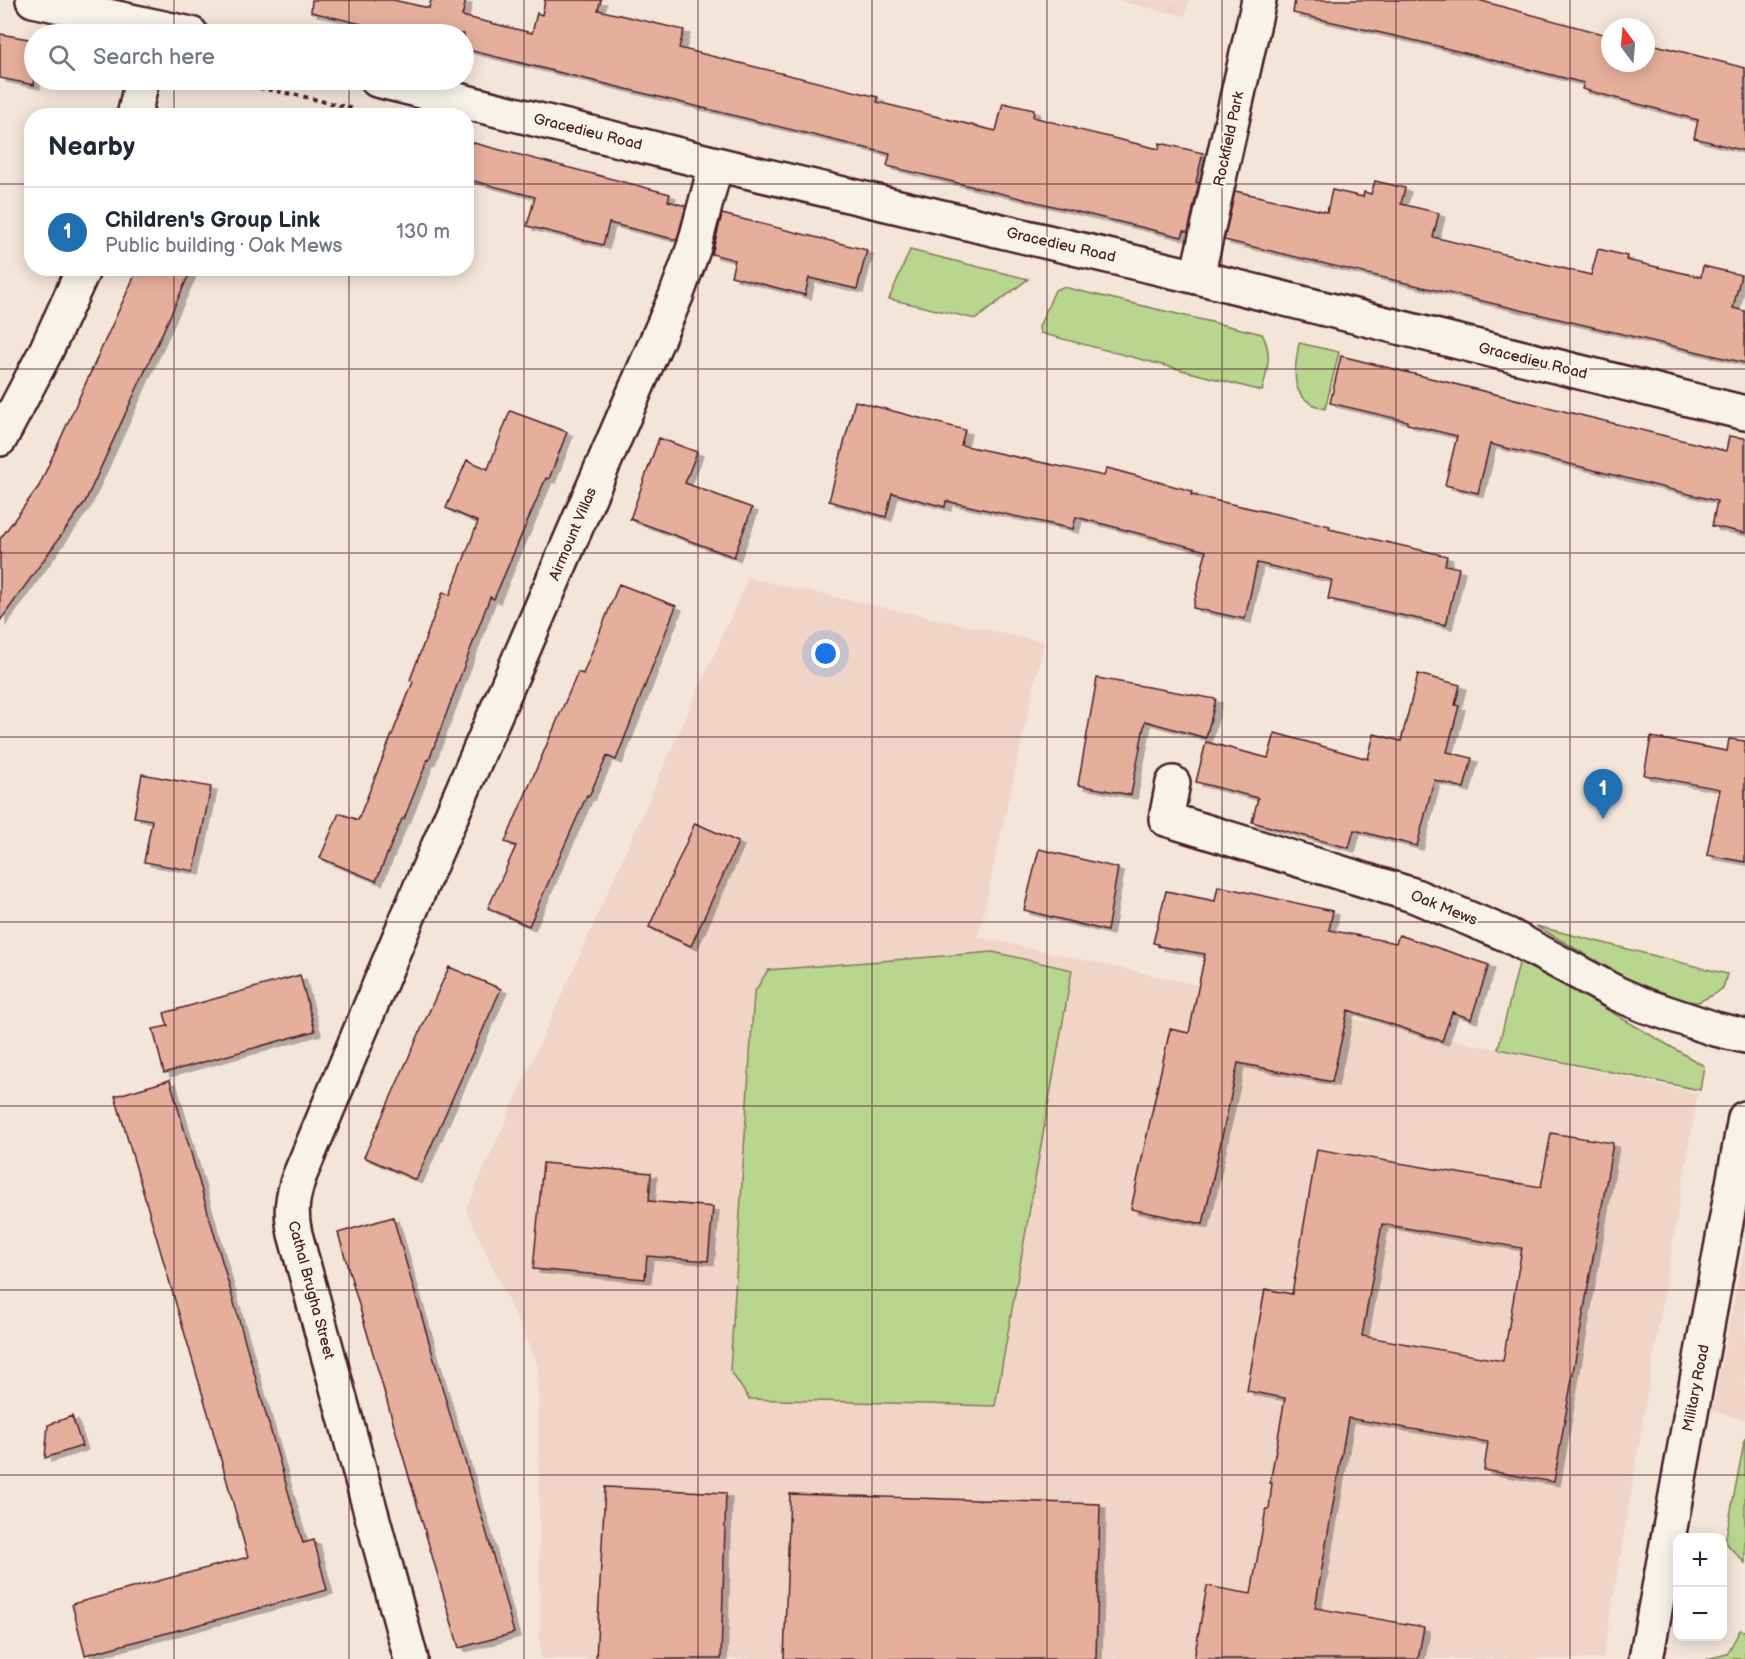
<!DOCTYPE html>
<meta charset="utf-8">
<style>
body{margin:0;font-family:"Balsamiq Sans",sans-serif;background:#f2f2f3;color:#1f2937}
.controls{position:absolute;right:18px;bottom:18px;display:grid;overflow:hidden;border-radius:12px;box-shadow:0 3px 15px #0003}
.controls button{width:54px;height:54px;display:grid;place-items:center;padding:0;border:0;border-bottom:2px solid #e0e1e3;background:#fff;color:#1f2937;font:30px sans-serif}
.compass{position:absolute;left:1601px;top:18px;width:54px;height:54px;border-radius:50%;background:#fff;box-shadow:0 3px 15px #0003;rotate:344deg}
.you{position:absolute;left:826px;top:654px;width:21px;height:21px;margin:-15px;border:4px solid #fff;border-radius:50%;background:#1a73e8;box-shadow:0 0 0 9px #1a73e833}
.badge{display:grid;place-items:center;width:39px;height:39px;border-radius:50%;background:#1f6fb2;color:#fff;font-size:20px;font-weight:700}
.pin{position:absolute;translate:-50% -50px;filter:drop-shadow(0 2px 3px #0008)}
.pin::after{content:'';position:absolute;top:32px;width:21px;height:18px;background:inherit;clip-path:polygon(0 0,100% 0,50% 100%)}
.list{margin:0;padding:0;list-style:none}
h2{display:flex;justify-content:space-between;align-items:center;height:78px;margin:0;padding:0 24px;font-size:26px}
h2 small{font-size:20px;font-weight:400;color:#747a83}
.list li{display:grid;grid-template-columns:39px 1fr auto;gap:18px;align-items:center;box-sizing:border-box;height:90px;padding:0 24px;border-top:2px solid #e0e1e3}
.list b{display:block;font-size:22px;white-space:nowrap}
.list p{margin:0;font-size:20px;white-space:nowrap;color:#747a83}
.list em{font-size:20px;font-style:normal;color:#747a83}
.icon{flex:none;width:33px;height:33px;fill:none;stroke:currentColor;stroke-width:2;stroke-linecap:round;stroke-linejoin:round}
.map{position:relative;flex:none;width:1745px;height:1659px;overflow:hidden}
.search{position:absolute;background:#fff;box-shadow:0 3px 15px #0003;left:24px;top:24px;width:450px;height:66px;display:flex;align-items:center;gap:15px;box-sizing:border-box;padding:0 21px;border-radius:33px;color:#747a83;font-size:22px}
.panel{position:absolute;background:#fff;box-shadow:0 3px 15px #0003;left:24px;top:108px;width:450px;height:168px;border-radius:24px}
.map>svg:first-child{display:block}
</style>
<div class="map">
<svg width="1745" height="1659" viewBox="0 0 1745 1659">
<defs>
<filter id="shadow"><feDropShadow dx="6" dy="4" stdDeviation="0" flood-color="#0004"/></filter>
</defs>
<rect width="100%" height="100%" fill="#f4e5d9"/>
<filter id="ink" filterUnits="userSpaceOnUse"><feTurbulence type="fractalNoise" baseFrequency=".0167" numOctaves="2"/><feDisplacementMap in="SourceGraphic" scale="12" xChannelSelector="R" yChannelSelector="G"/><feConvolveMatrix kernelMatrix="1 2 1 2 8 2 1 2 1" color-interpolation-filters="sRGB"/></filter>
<g filter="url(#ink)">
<path fill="#f0d5c7" d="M 1115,0 L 1189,0 L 1185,16 Z
M 748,578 L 1044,642 L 978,937 L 1698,1093 L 1603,1659 L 540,1659 L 538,1365 L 466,1209 Z
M 1745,1245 L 1745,1420 L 1712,1411 Z"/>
<path fill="#b8d68e" stroke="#817a5c" stroke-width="1.5" d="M 910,250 L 1028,279 L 976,319 L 889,299 Z
M 1063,287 L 1262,334 C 1273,353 1267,371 1262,391 L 1040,333 L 1039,327 L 1055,290 Z
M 1299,343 L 1339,352 L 1325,409 C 1288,399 1294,374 1299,343 Z
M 1536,926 L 1727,974 L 1723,988 L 1711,996 L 1698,1002 L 1676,1001 L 1654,994 Z
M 993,952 L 1072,970 L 995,1406 L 749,1399 L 730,1370 L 754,993 L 768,970 Z
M 1520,959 L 1704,1066 L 1700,1090 L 1498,1049 Z
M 1745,1438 L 1745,1563 L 1725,1542 Z
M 1740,1630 L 1745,1631 L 1745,1659 L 1707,1659 L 1727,1654 Z"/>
<path fill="#e6af9c" stroke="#4a1f2b" stroke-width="1.5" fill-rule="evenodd" filter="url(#shadow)" d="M 312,0 L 393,0 L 429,8 L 431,0 L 466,0 L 462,16 L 532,33 L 537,13 L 542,15 L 545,0 L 601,0 L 598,10 L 684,30 L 679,48 L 878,97 L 877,102 L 996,131 L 1003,103 L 1034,110 L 1033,117 L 1075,128 L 1075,129 L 1159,149 L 1160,143 L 1203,153 L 1196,182 L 1199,183 L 1188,232 L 1184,231 L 1182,237 L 887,166 L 890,154 L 464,49 L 464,34 L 403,34 L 311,12 Z
M 1295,0 L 1478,0 L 1610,36 L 1610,63 L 1646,63 L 1648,43 L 1745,68 L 1745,151 L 1694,138 L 1698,120 L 1582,89 L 1584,83 L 1421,42 L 1293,13 Z
M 0,34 L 34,40 L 34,85 L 0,78 Z
M 466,141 L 670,194 L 668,201 L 686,206 L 677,240 L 609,223 L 603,245 L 527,226 L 535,197 L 466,179 Z
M 1375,181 L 1405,188 L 1401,204 L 1439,213 L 1433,237 L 1591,275 L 1598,249 L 1627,256 L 1626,260 L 1701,277 L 1703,266 L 1741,275 L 1733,308 L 1745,311 L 1745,363 L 1224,240 L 1235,191 L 1327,212 L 1332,190 L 1363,197 L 1364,192 L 1371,194 Z
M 722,214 L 867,250 L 857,289 L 809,278 L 805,295 L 731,276 L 735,260 L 712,254 Z
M 138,268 L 192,268 L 85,502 L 0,621 L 0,539 L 39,486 Z
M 1341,356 L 1714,448 L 1726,451 L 1729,436 L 1745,438 L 1745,533 L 1712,526 L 1717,501 L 1490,444 L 1478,493 L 1445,485 L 1457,436 L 1407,424 L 1407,421 L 1330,403 Z
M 855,401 L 965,430 L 961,445 L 1104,476 L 1107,468 L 1192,491 L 1191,495 L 1330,526 L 1329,529 L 1447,556 L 1445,565 L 1459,568 L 1446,625 L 1328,599 L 1332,580 L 1257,563 L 1245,619 L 1193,608 L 1206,551 L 1076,517 L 1073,529 L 946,501 L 945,507 L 892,493 L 886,517 L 829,501 Z
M 510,411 L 567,432 L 549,479 L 546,478 L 494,599 L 490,597 L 429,760 L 428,759 L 404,819 L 402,819 L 376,881 L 320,858 L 339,813 L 358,820 L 413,682 L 410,680 L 443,592 L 450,595 L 478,522 L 446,508 L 467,460 L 488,469 Z
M 659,438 L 697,452 L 685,483 L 752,508 L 734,557 L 630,519 Z
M 619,584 L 676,606 L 616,760 L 607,756 L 589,796 L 587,795 L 529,926 L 488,908 L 516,846 L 505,842 L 578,672 L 583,674 Z
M 1418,674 L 1460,685 L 1455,705 L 1459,706 L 1447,752 L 1472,758 L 1464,788 L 1434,780 L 1417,846 L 1354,830 L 1349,848 L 1252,822 L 1258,798 L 1196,782 L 1206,742 L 1268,758 L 1275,733 L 1368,759 L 1374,734 L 1401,741 Z
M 1097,678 L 1216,699 L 1206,738 L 1145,721 L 1131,795 L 1078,785 Z
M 1651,737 L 1727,751 L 1729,739 L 1745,741 L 1745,862 L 1707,855 L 1720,789 L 1644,775 Z
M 142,774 L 211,787 L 194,871 L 144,862 L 152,820 L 134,817 Z
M 695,823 L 738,842 L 691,946 L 649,927 Z
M 1039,849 L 1118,868 L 1107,931 L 1024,910 Z
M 1218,886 L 1333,911 L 1329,930 L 1396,943 L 1399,935 L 1489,965 L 1471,1019 L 1452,1012 L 1442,1041 L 1348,1010 L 1332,1082 L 1238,1063 L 1203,1224 L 1131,1209 L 1170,1029 L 1189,1033 L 1205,954 L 1158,946 L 1158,944 L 1153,943 L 1166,891 L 1215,901 Z
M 449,967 L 501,989 L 416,1180 L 364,1157 Z
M 300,975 L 315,1031 L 164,1073 L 153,1029 L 168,1026 L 164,1013 Z
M 170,1080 L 303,1543 L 314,1540 L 327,1590 L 85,1655 L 72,1604 L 248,1557 L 208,1413 L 115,1096 Z
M 1551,1133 L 1613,1143 L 1554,1482 L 1484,1470 L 1488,1442 L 1348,1418 L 1315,1608 L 1424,1627 L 1418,1659 L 1194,1659 L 1207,1586 L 1251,1594 L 1266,1509 L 1269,1509 L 1272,1483 L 1270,1483 L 1285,1398 L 1247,1391 L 1265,1289 L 1292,1294 L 1317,1149 L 1541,1187 ZM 1382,1224 L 1522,1248 L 1503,1361 L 1362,1336 Z
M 543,1163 L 651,1173 L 649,1201 L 713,1207 L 708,1261 L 647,1256 L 645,1279 L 533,1269 Z
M 393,1217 L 455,1432 L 456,1432 L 487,1534 L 514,1633 L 459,1648 L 338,1233 Z
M 72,1416 L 82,1446 L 45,1458 L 48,1425 Z
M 605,1487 L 726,1493 L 721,1659 L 596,1659 Z
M 790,1494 L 1100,1504 L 1096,1659 L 784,1659 Z"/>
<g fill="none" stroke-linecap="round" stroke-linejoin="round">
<defs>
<path id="minor" d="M 1197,277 L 1259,0
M 1173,783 L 1166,819 L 1413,895 L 1508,935 L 1618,994 L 1646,1006 L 1715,1029 L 1745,1036
M 411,1659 L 295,1234 C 290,1212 292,1198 299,1177 L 415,900 L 676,296 L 694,247 L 716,164"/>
<path id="tertiary" d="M 33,0 L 191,34
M 377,80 L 716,164 L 1197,277 L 1745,413
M 134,116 L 142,80
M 0,439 L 45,353 L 84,268"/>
<path id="secondary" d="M 1646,1659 L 1745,1118"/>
</defs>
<use href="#minor" stroke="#4a1f2b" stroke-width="38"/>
<use href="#tertiary" stroke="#4a1f2b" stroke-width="38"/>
<use href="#secondary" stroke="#4a1f2b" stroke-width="38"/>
<path stroke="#4a1f2b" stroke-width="4" stroke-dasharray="4.5 4.5" stroke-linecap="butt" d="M 215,80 L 297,95 L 354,109"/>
<use href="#minor" stroke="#f7f3e8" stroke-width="33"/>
<use href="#tertiary" stroke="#f7f3e8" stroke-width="33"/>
<use href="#secondary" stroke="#f7f3e8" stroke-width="33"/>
</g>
</g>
<path fill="none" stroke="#4a1f2b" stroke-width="1.5" stroke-opacity="0.55" d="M 174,0 L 174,34M 349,0 L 349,34M 524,0 L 524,1659M 698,0 L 698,1659M 872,0 L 872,1659M 1047,0 L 1047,1659M 1222,0 L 1222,1659M 1396,0 L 1396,1659M 1570,0 L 1570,1659M 174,80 L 174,116M 349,80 L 349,116M 0,184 L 32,184M 466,184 L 1745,184M 174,268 L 174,1659M 349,268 L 349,1659M 0,369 L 1745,369M 0,553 L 1745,553M 0,737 L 1745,737M 0,922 L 1745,922M 0,1106 L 1745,1106M 0,1290 L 1745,1290M 0,1475 L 1745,1475"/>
<g text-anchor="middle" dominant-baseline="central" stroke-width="4.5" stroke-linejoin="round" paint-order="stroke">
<g font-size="15" fill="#4a1f2b" stroke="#f7f3e8">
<text transform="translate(588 132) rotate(14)">Gracedieu Road</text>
<text transform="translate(1229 139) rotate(-78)">Rockfield Park</text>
<text transform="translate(1061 245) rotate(13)">Gracedieu Road</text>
<text transform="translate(1533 361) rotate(14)">Gracedieu Road</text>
<text transform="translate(573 534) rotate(-67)">Airmount Villas</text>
<text transform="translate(1444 908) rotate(22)">Oak Mews</text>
<text transform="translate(311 1290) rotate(75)">Cathal Brugha Street</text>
<text transform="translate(1696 1388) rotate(-79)">Military Road</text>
</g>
</g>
</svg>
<div class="controls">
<button>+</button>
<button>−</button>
</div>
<svg class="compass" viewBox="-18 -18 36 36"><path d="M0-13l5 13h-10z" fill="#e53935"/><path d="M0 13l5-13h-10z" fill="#747a83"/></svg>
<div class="you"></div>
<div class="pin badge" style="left:1603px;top:819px">1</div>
<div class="search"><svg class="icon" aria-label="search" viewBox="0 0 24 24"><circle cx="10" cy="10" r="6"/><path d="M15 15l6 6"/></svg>Search here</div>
<section class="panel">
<h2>Nearby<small></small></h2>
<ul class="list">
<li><span class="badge">1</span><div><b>Children's Group Link</b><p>Public building · Oak Mews</p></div><em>130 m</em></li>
</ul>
</section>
</div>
